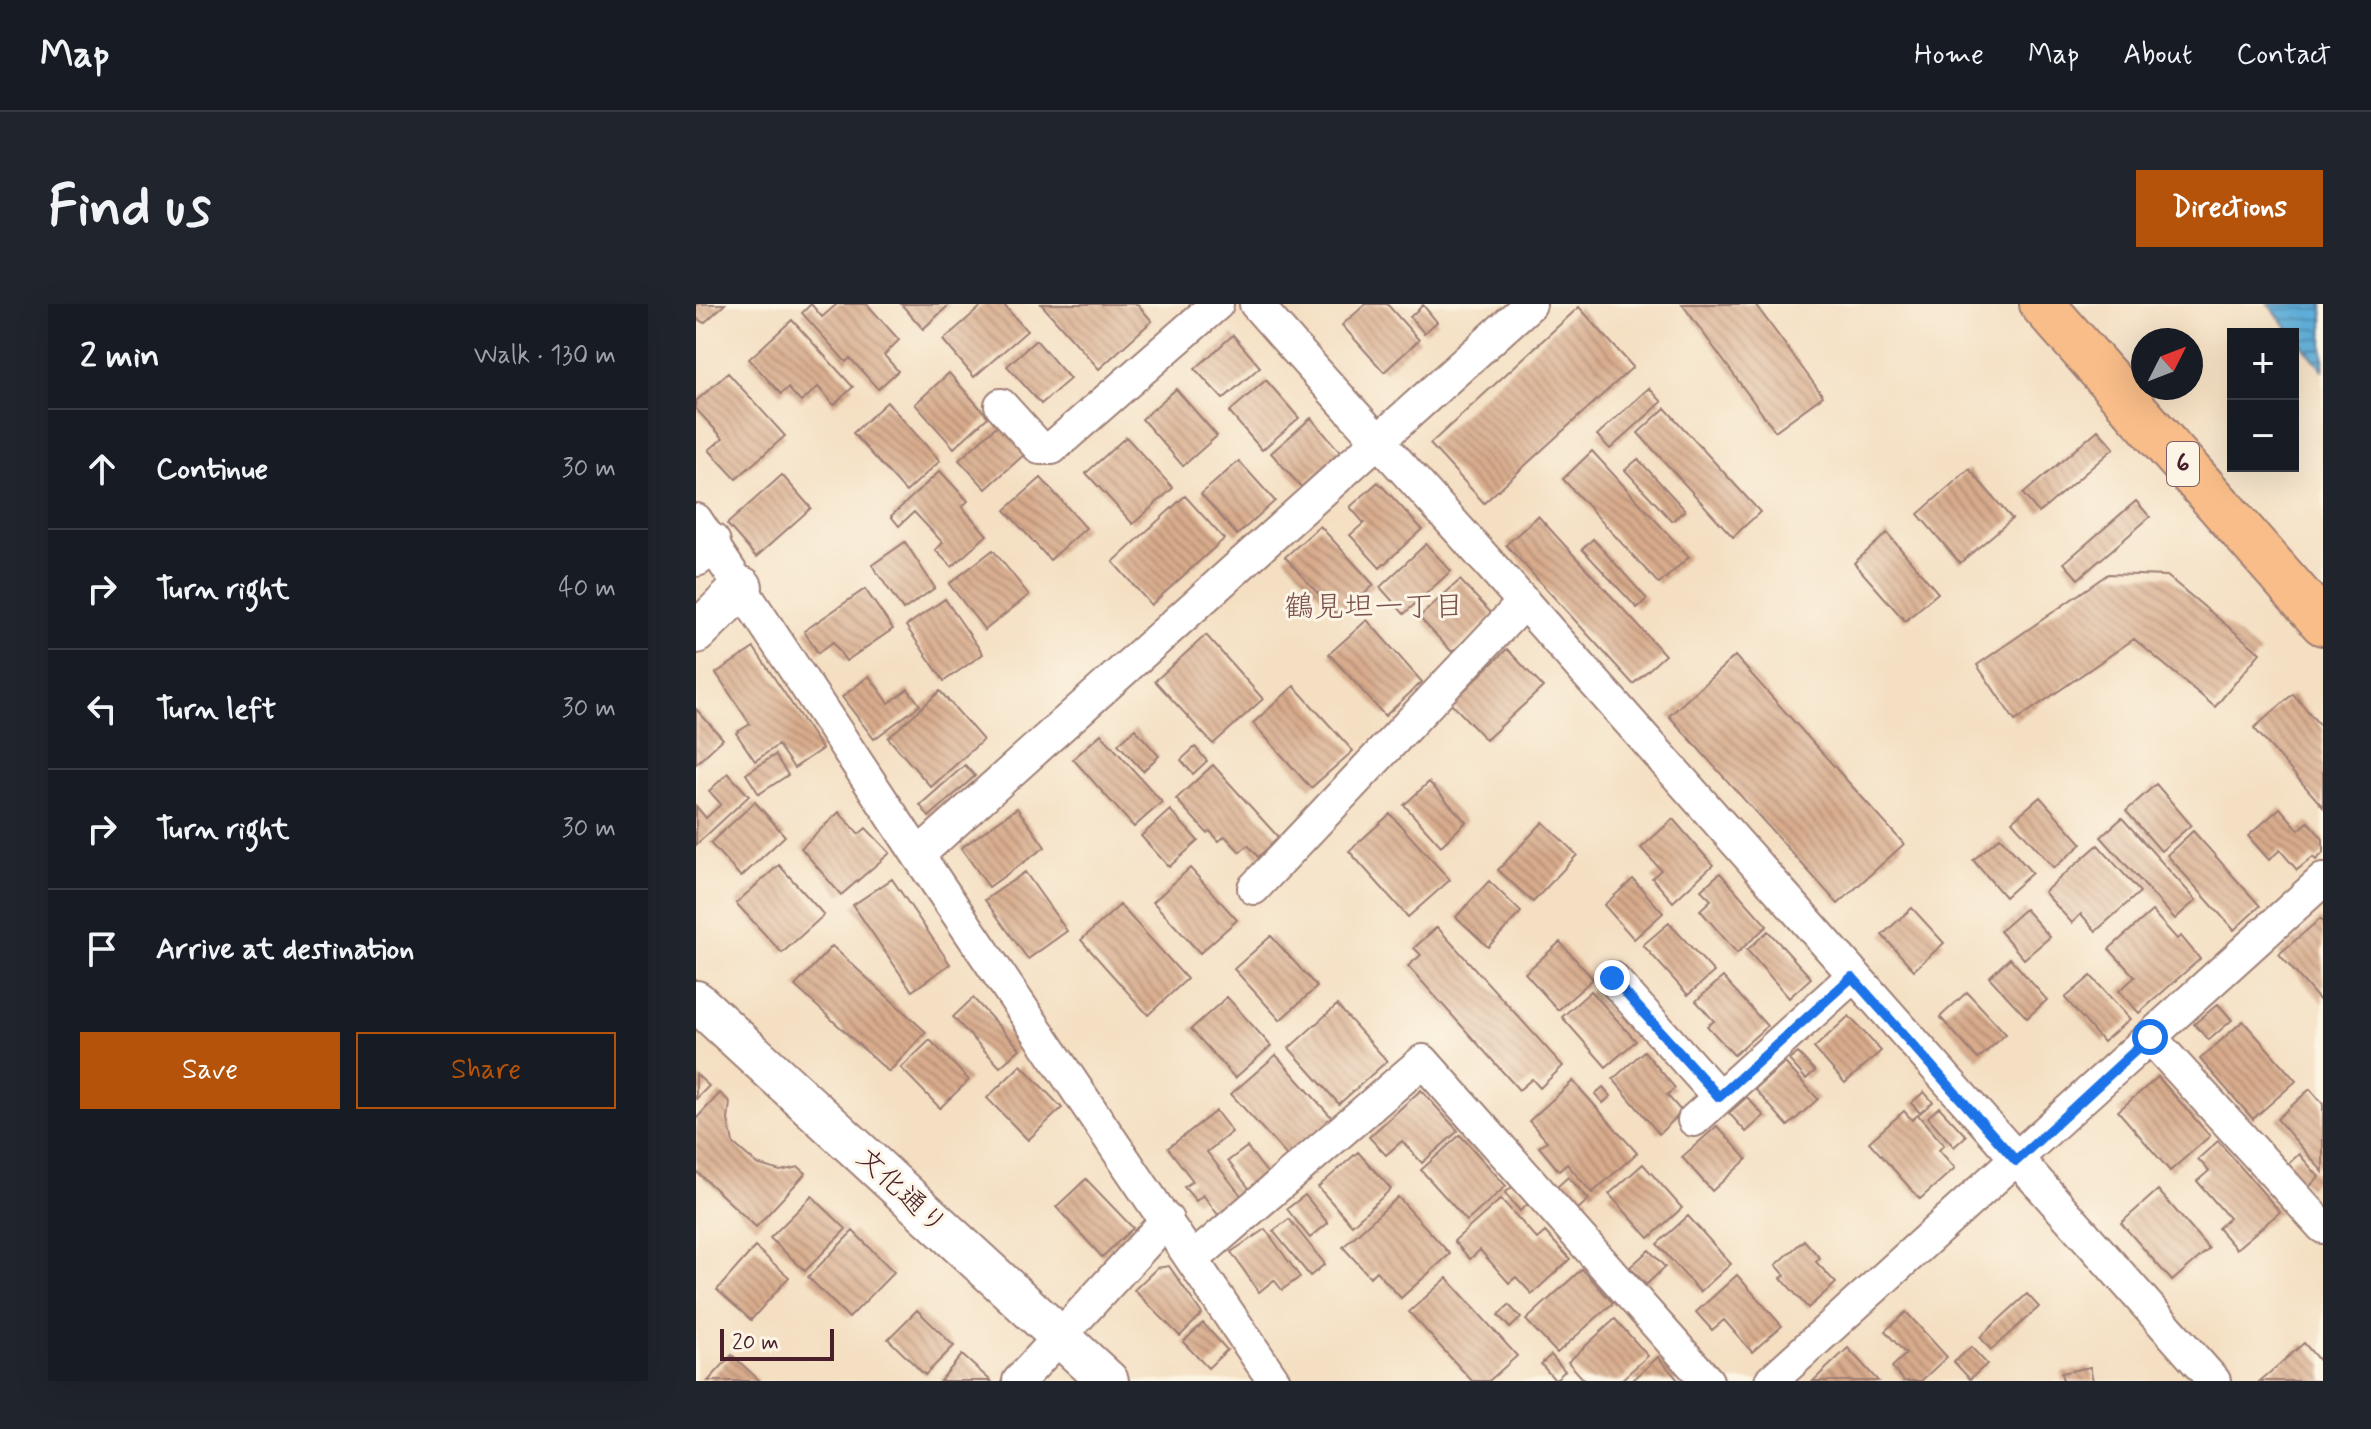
<!DOCTYPE html>
<meta charset="utf-8">
<style>
body{margin:0;font-family:Mynerve,"Klee One",sans-serif;background:#20242c;color:#f1f3f6}
.controls{position:absolute;right:24px;top:24px;display:grid;overflow:hidden;border-radius:0px;box-shadow:0 8px 32px #0002}
.controls button{width:72px;height:72px;display:grid;place-items:center;padding:0;border:0;border-bottom:2px solid #363941;background:#171b24;color:#f1f3f6;font:40px sans-serif}
.compass{position:absolute;left:1435px;top:24px;width:72px;height:72px;border-radius:50%;background:#171b24;box-shadow:0 8px 32px #0002;rotate:48deg}
.scale{position:absolute;left:24px;bottom:20px;width:114px;box-sizing:border-box;padding-left:8px;border:4px solid #4a1f2b;border-top:0;font-size:22px;line-height:28px;white-space:nowrap;color:#4a1f2b;-webkit-text-stroke:6px #fcf5e5;paint-order:stroke}
.stop{position:absolute;width:24px;height:24px;margin:-18px;border:6px solid #1a73e8;border-radius:50%;background:#fff}
.stop.end{background:#1a73e8;border-color:#fff;box-shadow:0 2px 8px #0008}
.list{margin:0;padding:0;list-style:none}
h2{display:flex;justify-content:space-between;align-items:center;height:104px;margin:0;padding:0 32px;font-size:34px}
h2 small{font-size:26px;font-weight:400;color:#9ea1a6}
.list li{display:grid;grid-template-columns:52px 1fr auto;gap:24px;align-items:center;box-sizing:border-box;height:120px;padding:0 32px;border-top:2px solid #363941}
.list b{display:block;font-size:30px;white-space:nowrap}
.list em{font-size:26px;font-style:normal;color:#9ea1a6}
.actions{display:flex;gap:16px;padding:24px 32px}
.actions a{flex:1;padding:18px 0;border:2px solid #b45309;border-radius:0px;text-align:center;font-size:28px;color:#b45309}
.actions .main{background:#b45309;color:#fff}
.icon{flex:none;width:44px;height:44px;fill:none;stroke:currentColor;stroke-width:2;stroke-linecap:round;stroke-linejoin:round}
.map{position:relative;flex:none;width:1627px;height:1077px;overflow:hidden;border-radius:0px}
header{display:flex;align-items:center;gap:48px;box-sizing:border-box;height:112px;padding:0 40px;background:#171b24;border-bottom:2px solid #363941}
header strong{font-size:38px}
nav{display:flex;gap:44px;margin-inline-start:auto;font-size:28px}
.intro{display:flex;align-items:center;justify-content:space-between;box-sizing:border-box;height:192px;padding:0 48px}
h1{margin:0;font-size:56px}
.button{padding:20px 36px;border-radius:0px;background:#b45309;color:#fff;font-size:28px;font-weight:700}
main{display:flex;gap:48px;padding:0 48px}
aside{flex:1;background:#171b24;border-radius:0px;box-shadow:0 8px 32px #0002}
.map>svg:first-child{display:block}
</style>
<header>
<strong>Map</strong>
<nav><a>Home</a><a>Map</a><a>About</a><a>Contact</a></nav>
</header>
<div class="intro"><h1>Find us</h1><a class="button">Directions</a></div>
<main>
<aside>
<h2>2 min<small>Walk · 130 m</small></h2>
<ul class="list">
<li><svg class="icon" aria-label="ahead" viewBox="0 0 24 24"><path d="M12 20V5M6 11l6-6 6 6"/></svg><div><b>Continue</b></div><em>30 m</em></li>
<li><svg class="icon" aria-label="right" viewBox="0 0 24 24"><path d="M7 20v-9h11M14 6l5 5-5 5"/></svg><div><b>Turn right</b></div><em>40 m</em></li>
<li><svg class="icon" aria-label="left" viewBox="0 0 24 24"><path d="M17 20v-9H6M10 6l-5 5 5 5"/></svg><div><b>Turn left</b></div><em>30 m</em></li>
<li><svg class="icon" aria-label="right" viewBox="0 0 24 24"><path d="M7 20v-9h11M14 6l5 5-5 5"/></svg><div><b>Turn right</b></div><em>30 m</em></li>
<li><svg class="icon" aria-label="arrive" viewBox="0 0 24 24"><path d="M6 21V4h12l-3 4 3 4H6"/></svg><div><b>Arrive at destination</b></div></li>
</ul>
<div class="actions"><a class="main">Save</a><a>Share</a></div>
</aside>
<div class="map">
<svg width="1627" height="1077" viewBox="0 0 1627 1077">
<defs>
<pattern id="water-rules" width="6" height="5" patternUnits="userSpaceOnUse" patternTransform="scale(2)"><rect width="6" height="5" fill="#5faed9"/><path d="M0 2.5h6" fill="none" stroke="#508db0"/></pattern>
<pattern id="building-back-hatch" width="6" height="6" patternUnits="userSpaceOnUse" patternTransform="scale(2)"><rect width="6" height="6" fill="#d8ac8c"/><path d="M-1 5l2 2M0 0l6 6M5-1l2 2" fill="none" stroke="#b18b73"/></pattern>
</defs>
<rect width="100%" height="100%" fill="#fcf5e5"/>
<filter id="ink" filterUnits="userSpaceOnUse"><feTurbulence type="fractalNoise" baseFrequency=".0125" numOctaves="2"/><feDisplacementMap in="SourceGraphic" scale="16" xChannelSelector="R" yChannelSelector="G"/><feConvolveMatrix kernelMatrix="1 2 1 2 8 2 1 2 1" color-interpolation-filters="sRGB"/></filter>
<filter id="wash" filterUnits="userSpaceOnUse"><feTurbulence type="fractalNoise" baseFrequency=".006" numOctaves="4" result="noise"/><feDisplacementMap in="SourceGraphic" scale="32" xChannelSelector="R" yChannelSelector="G"/><feGaussianBlur stdDeviation="1.8" result="paint"/><feColorMatrix in="noise" values="0 0 0 0 0 0 0 0 0 0 0 0 0 0 0 0 0 1.4 0 .05"/><feComposite in="paint" operator="in"/></filter>
<g filter="url(#wash)">
<rect width="100%" height="100%" fill="#f4dfc2"/>
<path fill="url(#water-rules)" stroke="#546682" stroke-width="2" d="M 1572,0 L 1627,0 L 1627,66 Z"/>
<g id="blocks">
<path fill="url(#building-back-hatch)" d="M 0,0 L 29,0 L 8,19 L 0,14 Z
M 115,0 L 126,13 L 141,0 L 171,0 L 203,36 L 188,51 L 202,67 L 182,85 L 154,54 L 150,58 L 106,9 Z
M 205,0 L 254,0 L 227,25 Z
M 288,0 L 307,0 L 331,27 L 278,73 L 247,36 Z
M 345,0 L 441,0 L 456,17 L 403,65 Z
M 670,0 L 691,0 L 723,36 L 688,68 L 646,21 Z
M 986,0 L 1059,0 L 1127,92 L 1079,127 Z
M 727,1 L 741,18 L 728,29 L 714,13 Z
M 883,3 L 937,63 L 788,199 L 734,140 Z
M 96,16 L 157,83 L 138,101 L 122,83 L 105,98 L 92,84 L 85,90 L 53,55 Z
M 537,31 L 564,63 L 527,95 L 499,65 Z
M 340,36 L 374,75 L 345,100 L 311,62 Z
M 32,69 L 89,132 L 40,175 L 13,146 L 27,134 L 0,105 L 0,97 Z
M 253,69 L 292,113 L 258,144 L 219,100 Z
M 570,76 L 603,114 L 566,146 L 533,108 Z
M 953,84 L 966,98 L 914,145 L 901,131 Z
M 480,85 L 521,132 L 487,162 L 446,115 Z
M 191,98 L 244,157 L 210,188 L 157,129 Z
M 969,104 L 1064,208 L 1037,233 L 942,129 Z
M 615,114 L 644,148 L 605,183 L 575,149 Z
M 304,119 L 331,148 L 290,185 L 263,156 Z
M 1402,126 L 1418,144 L 1343,209 L 1327,190 Z
M 430,133 L 477,184 L 437,220 L 390,169 Z
M 896,147 L 993,253 L 963,280 L 867,175 Z
M 942,155 L 989,206 L 976,217 L 929,166 Z
M 543,157 L 579,197 L 541,231 L 505,190 Z
M 1273,165 L 1316,215 L 1264,259 L 1222,210 Z
M 244,167 L 272,197 L 266,203 L 291,231 L 256,263 L 239,246 L 247,239 L 218,208 L 203,222 L 195,212 Z
M 86,171 L 115,204 L 60,253 L 31,220 Z
M 345,174 L 390,224 L 354,256 L 309,206 Z
M 682,178 L 726,225 L 684,264 L 654,231 L 668,219 L 654,203 Z
M 489,192 L 528,235 L 455,301 L 417,258 Z
M 1440,197 L 1454,213 L 1382,275 L 1368,259 Z
M 842,212 L 969,351 L 937,380 L 810,241 Z
M 624,222 L 678,281 L 643,313 L 589,253 Z
M 1191,229 L 1242,289 L 1209,317 L 1158,259 Z
M 897,235 L 951,295 L 941,304 L 886,245 Z
M 209,238 L 239,284 L 207,306 L 176,261 Z
M 730,240 L 755,267 L 708,310 L 684,283 Z
M 297,246 L 333,291 L 289,326 L 253,280 Z
M 1412,270 L 1471,272 L 1564,349 L 1519,403 L 1438,335 L 1319,417 L 1281,361 Z
M 764,276 L 797,311 L 756,348 L 723,313 Z
M 169,285 L 197,325 L 150,357 L 137,338 L 122,349 L 108,327 Z
M 249,295 L 287,350 L 248,377 L 210,322 Z
M 671,316 L 726,378 L 689,412 L 633,350 Z
M 510,331 L 567,395 L 517,440 L 459,377 Z
M 58,344 L 126,445 L 98,464 L 82,441 L 59,457 L 40,429 L 54,420 L 20,369 Z
M 811,345 L 847,383 L 790,436 L 755,399 Z
M 1039,352 L 1208,540 L 1142,600 L 973,412 Z
M 173,372 L 193,399 L 212,385 L 224,401 L 178,435 L 146,393 Z
M 598,382 L 657,447 L 615,484 L 557,419 Z
M 244,387 L 287,436 L 235,483 L 192,434 Z
M 1597,390 L 1627,425 L 1627,503 L 1558,424 Z
M 0,405 L 27,435 L 0,460 Z
M 439,425 L 463,452 L 447,467 L 422,440 Z
M 405,430 L 466,498 L 438,523 L 377,455 Z
M 499,443 L 511,457 L 497,470 L 485,456 Z
M 79,451 L 92,471 L 63,490 L 50,470 Z
M 269,461 L 279,472 L 233,513 L 224,501 Z
M 517,461 L 583,534 L 562,553 L 552,541 L 544,548 L 529,532 L 523,537 L 514,527 L 511,529 L 480,495 Z
M 32,469 L 53,492 L 0,541 L 0,502 L 10,514 L 25,500 L 13,487 Z
M 733,478 L 770,518 L 745,542 L 708,501 Z
M 1460,480 L 1495,521 L 1465,547 L 1430,507 Z
M 1344,493 L 1386,540 L 1358,564 L 1316,517 Z
M 59,498 L 89,532 L 45,573 L 14,539 Z
M 321,504 L 349,543 L 293,583 L 265,544 Z
M 1584,504 L 1603,526 L 1612,518 L 1627,535 L 1627,549 L 1620,556 L 1617,553 L 1601,566 L 1584,546 L 1573,556 L 1552,532 Z
M 474,506 L 502,537 L 473,563 L 445,532 Z
M 143,508 L 163,530 L 170,524 L 194,549 L 145,591 L 105,544 Z
M 694,510 L 754,576 L 712,613 L 653,547 Z
M 1426,514 L 1500,596 L 1479,615 L 1405,533 Z
M 977,515 L 1017,561 L 977,598 L 956,574 L 965,566 L 945,544 Z
M 847,518 L 881,551 L 837,598 L 802,566 Z
M 1497,527 L 1564,602 L 1538,626 L 1471,551 Z
M 1304,533 L 1336,569 L 1309,593 L 1277,556 Z
M 1402,541 L 1444,588 L 1400,627 L 1385,610 L 1376,619 L 1348,588 Z
M 83,561 L 128,611 L 86,649 L 40,599 Z
M 494,564 L 541,616 L 504,649 L 457,598 Z
M 329,568 L 371,627 L 332,655 L 289,596 Z
M 1024,569 L 1071,622 L 1041,649 L 1004,606 L 1015,596 L 1005,586 Z
M 196,575 L 254,660 L 216,687 L 157,601 Z
M 937,575 L 967,609 L 938,635 L 908,601 Z
M 793,577 L 825,608 L 792,643 L 760,613 Z
M 424,601 L 491,675 L 452,711 L 385,636 Z
M 1216,604 L 1248,639 L 1218,666 L 1186,631 Z
M 1329,605 L 1354,633 L 1328,655 L 1304,627 Z
M 1456,607 L 1481,635 L 1485,632 L 1504,655 L 1443,709 L 1423,687 L 1439,673 L 1413,645 Z
M 1624,615 L 1627,618 L 1627,700 L 1583,650 Z
M 973,619 L 1018,668 L 992,691 L 947,641 Z
M 741,623 L 867,762 L 844,784 L 836,775 L 823,786 L 712,662 L 725,651 L 718,644 Z
M 1072,627 L 1115,674 L 1093,694 L 1051,646 Z
M 575,632 L 621,683 L 584,716 L 538,665 Z
M 864,638 L 897,675 L 862,706 L 829,669 Z
M 136,642 L 230,728 L 193,768 L 99,682 Z
M 1314,654 L 1351,696 L 1331,714 L 1293,673 Z
M 1395,672 L 1434,715 L 1407,738 L 1369,694 Z
M 1027,673 L 1071,722 L 1038,751 L 1011,722 L 1018,717 L 1000,697 Z
M 895,687 L 940,737 L 910,763 L 866,713 Z
M 1271,688 L 1310,730 L 1282,755 L 1244,713 Z
M 531,693 L 575,742 L 539,774 L 495,725 Z
M 277,694 L 324,745 L 304,763 L 257,713 Z
M 1522,700 L 1536,716 L 1513,736 L 1498,720 Z
M 641,701 L 691,757 L 643,800 L 593,744 Z
M 1153,712 L 1185,747 L 1149,779 L 1118,744 Z
M 1547,717 L 1600,777 L 1557,815 L 1504,755 Z
M 234,736 L 273,776 L 244,804 L 205,764 Z
M 948,747 L 979,784 L 971,791 L 986,808 L 963,830 L 917,775 Z
M 1102,749 L 1119,767 L 1110,775 L 1093,756 Z
M 580,751 L 637,815 L 593,854 L 535,790 Z
M 1089,759 L 1122,795 L 1092,822 L 1059,785 Z
M 325,761 L 366,804 L 332,836 L 291,794 Z
M 0,770 L 13,782 L 0,795 Z
M 1462,773 L 1514,832 L 1474,867 L 1422,807 Z
M 877,777 L 941,849 L 896,889 L 871,860 L 863,867 L 843,843 L 851,837 L 833,817 Z
M 907,783 L 915,792 L 907,799 L 899,790 Z
M 1614,785 L 1627,800 L 1627,868 L 1581,815 Z
M 725,786 L 762,827 L 726,859 L 706,837 L 690,851 L 673,833 Z
M 1228,788 L 1237,798 L 1224,809 L 1215,799 Z
M 24,789 L 34,798 L 32,816 L 37,839 L 61,860 L 84,867 L 103,863 L 110,869 L 60,923 L 0,867 L 0,815 Z
M 1051,793 L 1068,812 L 1050,828 L 1033,809 Z
M 1243,803 L 1270,832 L 1258,843 L 1232,813 Z
M 520,807 L 536,828 L 511,848 L 547,894 L 523,912 L 507,891 L 500,897 L 488,883 L 497,877 L 472,844 Z
M 1208,807 L 1216,816 L 1222,811 L 1248,841 L 1243,846 L 1259,864 L 1224,895 L 1173,838 Z
M 1021,822 L 1051,855 L 1016,887 L 986,853 Z
M 764,831 L 810,882 L 771,917 L 725,866 Z
M 1522,837 L 1584,908 L 1540,945 L 1522,924 L 1533,914 L 1501,877 L 1513,867 L 1502,855 Z
M 551,843 L 575,874 L 556,888 L 532,857 Z
M 662,848 L 695,885 L 656,921 L 622,883 Z
M 1603,850 L 1623,873 L 1613,883 L 1592,860 Z
M 947,860 L 986,904 L 953,934 L 913,890 Z
M 872,873 L 893,895 L 880,907 L 860,884 Z
M 390,875 L 437,924 L 406,953 L 360,903 Z
M 818,881 L 834,898 L 824,907 L 809,889 Z
M 1462,886 L 1513,945 L 1476,977 L 1425,919 Z
M 609,891 L 632,919 L 614,934 L 591,905 Z
M 116,892 L 150,925 L 109,967 L 74,934 Z
M 702,893 L 754,950 L 705,994 L 680,967 L 674,973 L 647,943 Z
M 805,895 L 841,935 L 849,928 L 874,955 L 836,990 L 820,973 L 813,979 L 784,946 L 774,955 L 758,937 Z
M 992,912 L 1035,960 L 1004,988 L 961,940 Z
M 593,915 L 629,960 L 614,972 L 577,927 Z
M 569,925 L 604,973 L 586,986 L 578,976 L 563,988 L 535,948 Z
M 157,927 L 198,968 L 153,1014 L 112,973 Z
M 1108,936 L 1124,954 L 1120,958 L 1140,979 L 1112,1004 L 1085,974 L 1089,971 L 1080,961 Z
M 59,943 L 93,973 L 55,1016 L 21,986 Z
M 953,946 L 969,963 L 950,981 L 934,963 Z
M 473,962 L 506,1010 L 484,1032 L 438,986 L 461,964 Z
M 886,965 L 917,999 L 861,1049 L 830,1016 Z
M 1041,971 L 1086,1022 L 1056,1048 L 1028,1016 L 1016,1026 L 1000,1008 Z
M 751,974 L 821,1052 L 793,1077 L 776,1077 L 713,1008 Z
M 1331,990 L 1343,1003 L 1295,1046 L 1284,1033 Z
M 813,1001 L 825,1014 L 814,1024 L 802,1011 Z
M 221,1006 L 258,1042 L 229,1071 L 192,1035 Z
M 1210,1008 L 1251,1053 L 1225,1077 L 1208,1077 L 1196,1063 L 1210,1050 L 1189,1027 Z
M 919,1015 L 952,1052 L 924,1077 L 889,1077 L 872,1058 Z
M 507,1019 L 531,1046 L 512,1064 L 487,1038 Z
M 1608,1039 L 1627,1061 L 1627,1077 L 1564,1077 Z
M 1275,1043 L 1291,1060 L 1274,1075 L 1258,1058 Z
M 1152,1044 L 1182,1077 L 1117,1077 Z
M 36,1051 L 64,1077 L 12,1077 Z
M 266,1051 L 295,1077 L 244,1077 Z
M 855,1051 L 869,1067 L 859,1076 L 845,1060 Z
M 962,1053 L 983,1077 L 936,1077 Z
M 1394,1063 L 1397,1077 L 1367,1077 L 1365,1069 Z"/>
</g>
</g>
<g filter="url(#ink)">
<use href="#blocks" fill-opacity="0" stroke="#9f7f76" stroke-width="2"/>
<g fill="none" stroke-linecap="round" stroke-linejoin="round">
<defs>
<path id="minor" d="M 560,0 C 649,102 741,200 831,302 C 1060,560 1287,820 1518,1077
M 305,101 L 344,144 L 356,144 L 521,0
M 0,216 L 222,551 L 578,1077
M 222,551 L 834,0
M 558,584 L 828,298
M 916,674 L 1023,793
M 1454,733 L 1627,923
M 998,816 L 1156,673
M 497,955 L 727,757 L 1011,1077
M 323,1077 L 471,916
M 1075,1077 L 1627,576"/>
<path id="tertiary" d="M 0,252 L 14,239
M 0,329 L 46,283
M 0,697 L 412,1077"/>
<path id="primary" d="M 1346,0 L 1627,319"/>
</defs>
<use href="#minor" stroke="#9f7f76" stroke-width="36"/>
<use href="#tertiary" stroke="#9f7f76" stroke-width="44"/>
<use href="#primary" stroke="#9f7f76" stroke-width="48"/>
<use href="#minor" stroke="#fff" stroke-width="32"/>
<use href="#tertiary" stroke="#fff" stroke-width="40"/>
<use href="#primary" stroke="#f8bd88" stroke-width="44"/>
</g>
</g>
<g fill="none" stroke-linecap="round" stroke-linejoin="round" filter="url(#ink)">
<path stroke="#1a73e8" stroke-width="10" d="M 916,674 L 1023,793 L 1156,673 L 1320,857 L 1454,733"/>
</g>
<g text-anchor="middle" dominant-baseline="central" stroke-width="6" stroke-linejoin="round" paint-order="stroke">
<rect fill="#fcf5e5" stroke="#7f5f63" stroke-width="2" x="1471" y="138" width="32" height="44" rx="6"/>
<g font-size="26" font-weight="bold" fill="#4a1f2b">
<text x="1487" y="160">6</text>
</g>
<g font-size="28" fill="#4a1f2b" stroke="#fcf5e5">
<text transform="translate(205 888) rotate(43)">文化通り</text>
</g>
<g font-size="30" fill="#7c504d" stroke="#fcf5e5">
<text x="678" y="303">鶴見坦一丁目</text>
</g>
</g>
</svg>
<div class="controls">
<button>+</button>
<button>−</button>
</div>
<svg class="compass" viewBox="-18 -18 36 36"><path d="M0-13l5 13h-10z" fill="#e53935"/><path d="M0 13l5-13h-10z" fill="#9ea1a6"/></svg>
<div class="scale">20 m</div>
<div class="stop" style="left:1454px;top:733px"></div>
<div class="stop end" style="left:916px;top:674px"></div>
</div>
</main>
